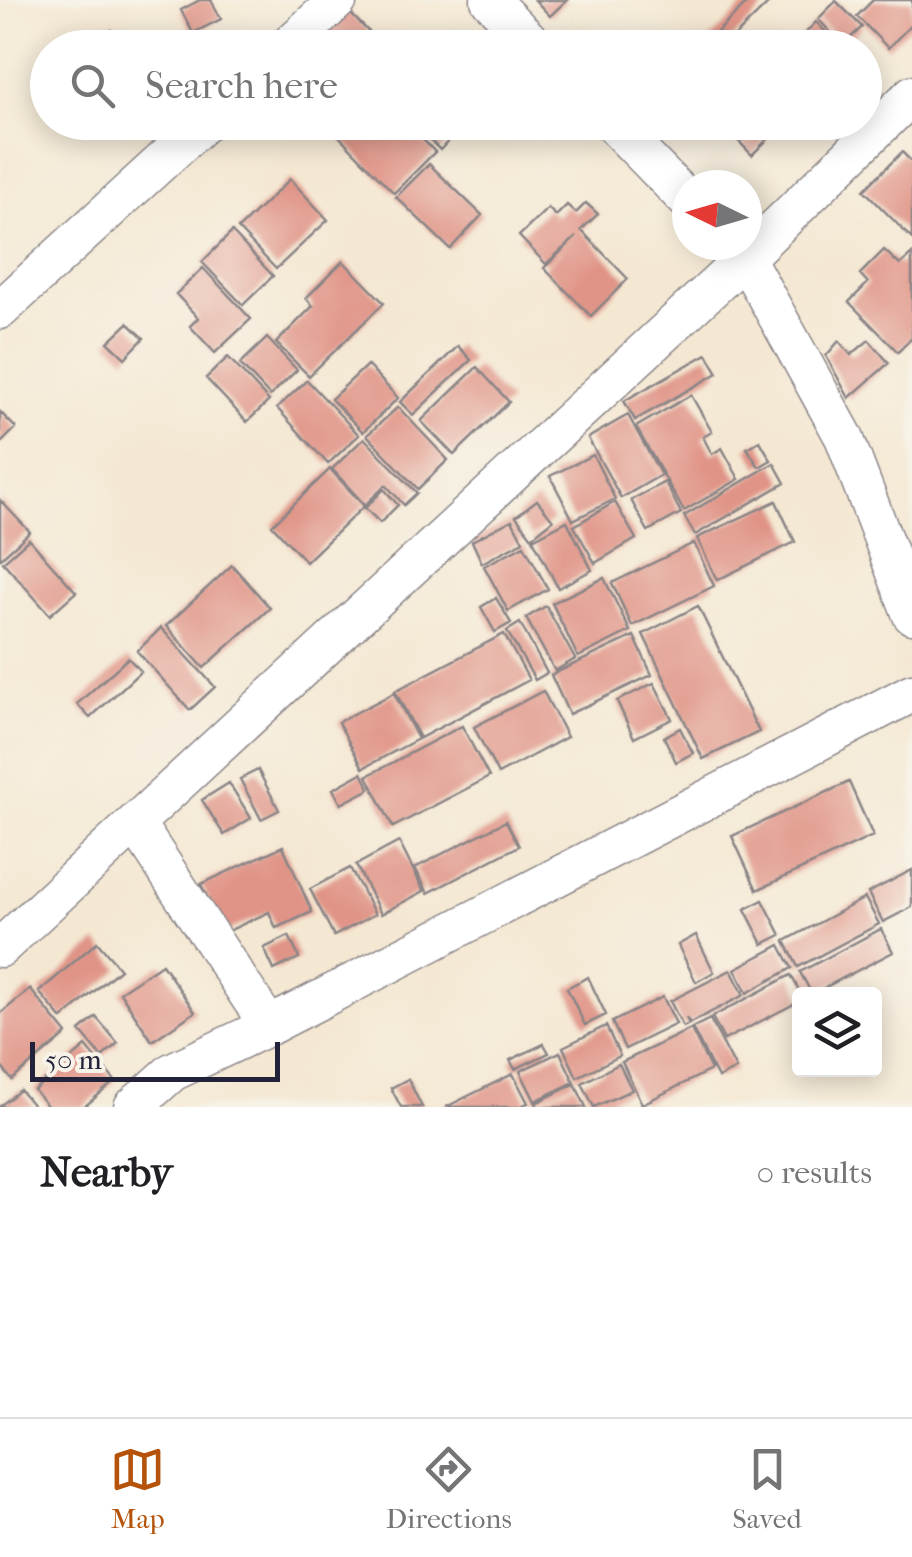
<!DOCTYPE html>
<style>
body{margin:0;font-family:"IM FELL French Canon",serif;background:#f2f2f2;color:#202124}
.controls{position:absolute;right:30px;bottom:30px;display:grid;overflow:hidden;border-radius:10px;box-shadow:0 5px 25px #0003}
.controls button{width:90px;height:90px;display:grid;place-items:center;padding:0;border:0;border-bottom:2px solid #e0e0e0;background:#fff;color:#202124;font:50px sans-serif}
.compass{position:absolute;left:672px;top:170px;width:90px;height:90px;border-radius:50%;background:#fff;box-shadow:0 5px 25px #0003;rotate:275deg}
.scale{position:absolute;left:30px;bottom:25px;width:250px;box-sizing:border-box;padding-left:10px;border:5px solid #22223b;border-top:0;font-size:28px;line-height:35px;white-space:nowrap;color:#22223b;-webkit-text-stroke:8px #f7f3e8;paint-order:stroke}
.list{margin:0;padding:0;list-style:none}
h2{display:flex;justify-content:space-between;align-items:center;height:130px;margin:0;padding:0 40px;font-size:42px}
h2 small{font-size:32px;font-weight:400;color:#757577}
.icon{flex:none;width:55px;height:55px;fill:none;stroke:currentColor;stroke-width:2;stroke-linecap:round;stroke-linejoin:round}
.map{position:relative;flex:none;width:912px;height:1107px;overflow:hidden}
.search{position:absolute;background:#fff;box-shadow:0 5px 25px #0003;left:30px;right:30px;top:30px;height:110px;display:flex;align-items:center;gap:25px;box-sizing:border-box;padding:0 35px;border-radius:55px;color:#757577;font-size:38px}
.sheet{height:310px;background:#fff}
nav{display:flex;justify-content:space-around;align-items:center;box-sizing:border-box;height:140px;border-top:2px solid #e0e0e0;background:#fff;font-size:28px;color:#757577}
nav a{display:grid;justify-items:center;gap:5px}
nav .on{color:#b45309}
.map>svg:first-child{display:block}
</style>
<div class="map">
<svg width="912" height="1107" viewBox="0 0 912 1107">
<rect width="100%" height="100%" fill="#f7f3e8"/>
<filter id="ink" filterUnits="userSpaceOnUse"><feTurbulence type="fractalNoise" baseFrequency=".01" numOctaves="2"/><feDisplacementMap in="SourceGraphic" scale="20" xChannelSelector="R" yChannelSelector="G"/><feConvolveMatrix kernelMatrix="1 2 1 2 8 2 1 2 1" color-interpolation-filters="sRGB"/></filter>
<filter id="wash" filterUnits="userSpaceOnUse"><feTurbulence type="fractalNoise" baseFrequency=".0048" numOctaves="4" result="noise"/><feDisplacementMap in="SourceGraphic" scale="40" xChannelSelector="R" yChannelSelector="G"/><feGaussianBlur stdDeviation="2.25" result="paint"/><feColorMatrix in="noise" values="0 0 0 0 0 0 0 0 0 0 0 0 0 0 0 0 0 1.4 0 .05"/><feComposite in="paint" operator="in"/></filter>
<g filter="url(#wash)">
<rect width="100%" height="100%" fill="#f4e8d3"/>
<g id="blocks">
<path fill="#e09487" d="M 200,0 L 211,0 L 221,19 L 193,33 L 181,10 Z
M 535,0 L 567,0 L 550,16 Z
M 750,0 L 772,0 L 723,48 L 701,48 Z
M 873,0 L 912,0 L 912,24 L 888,48 L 857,16 Z
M 836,1 L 862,27 L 843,45 L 818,19 Z
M 345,8 L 385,48 L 307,48 Z
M 816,22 L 841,48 L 791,48 Z
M 111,30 L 117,38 L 123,33 L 134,48 L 94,48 L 92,45 Z
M 353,122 L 406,122 L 435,152 L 394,193 L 339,136 Z
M 412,122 L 466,122 L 440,150 Z
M 720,122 L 765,122 L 775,132 L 752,155 Z
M 902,152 L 912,162 L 912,239 L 864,190 Z
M 429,164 L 482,215 L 450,249 L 396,197 Z
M 290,179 L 328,220 L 276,269 L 238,229 Z
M 586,203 L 598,214 L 581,230 L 628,279 L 591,316 L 544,268 L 576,237 L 546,264 L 519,236 L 548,208 L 556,216 L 567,205 L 576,213 Z
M 232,232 L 273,276 L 243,305 L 202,262 Z
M 884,250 L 900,265 L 912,254 L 912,338 L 898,352 L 849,302 L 868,283 L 860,274 Z
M 343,261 L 384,303 L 309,376 L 276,343 L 313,306 L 306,298 Z
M 203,268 L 251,319 L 215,353 L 190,326 L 198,318 L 176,294 Z
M 128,323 L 144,338 L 125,358 L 108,342 Z
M 267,338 L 297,370 L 270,396 L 240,364 Z
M 869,340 L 889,363 L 849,398 L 826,356 L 839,341 L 851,355 Z
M 458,346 L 471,360 L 413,415 L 400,402 Z
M 707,354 L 718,373 L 635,420 L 624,401 Z
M 228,357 L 269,401 L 247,422 L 206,378 Z
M 367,365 L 398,398 L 363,432 L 331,399 Z
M 477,367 L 509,402 L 454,455 L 421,421 Z
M 307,380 L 359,435 L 328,464 L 277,408 Z
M 691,395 L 712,432 L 703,437 L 712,454 L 722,448 L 739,479 L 684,511 L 636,427 Z
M 398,407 L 448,460 L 418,489 L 367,435 Z
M 0,412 L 16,428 L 0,444 Z
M 628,415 L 661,475 L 621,498 L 588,438 Z
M 364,438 L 417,493 L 404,505 L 386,485 L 365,505 L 332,469 Z
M 760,441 L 771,460 L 759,467 L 747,448 Z
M 593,455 L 615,499 L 573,520 L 550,476 Z
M 774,463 L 785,483 L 695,535 L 684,516 Z
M 330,469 L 364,506 L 306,562 L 272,525 Z
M 665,482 L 681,513 L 648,531 L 631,500 Z
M 384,489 L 398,505 L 380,523 L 365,508 Z
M 0,500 L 30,532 L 0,559 Z
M 537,500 L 553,520 L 532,537 L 516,516 Z
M 776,501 L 795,542 L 717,580 L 697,538 Z
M 615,502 L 636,539 L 595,563 L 574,526 Z
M 512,520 L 523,541 L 482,563 L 472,541 Z
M 567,521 L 592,570 L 558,588 L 533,539 Z
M 29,539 L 76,592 L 50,615 L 3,562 Z
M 694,543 L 714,586 L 632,626 L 612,583 Z
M 524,545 L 548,589 L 508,611 L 484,566 Z
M 232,565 L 270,608 L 204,668 L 166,626 Z
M 604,578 L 630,631 L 578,657 L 552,603 Z
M 496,598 L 511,623 L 495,632 L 481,607 Z
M 546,606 L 575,659 L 555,671 L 526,618 Z
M 698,606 L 759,732 L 703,759 L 643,634 Z
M 520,623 L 547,673 L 535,680 L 507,631 Z
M 161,628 L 215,687 L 190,710 L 137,651 Z
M 504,634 L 529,680 L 420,738 L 395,691 Z
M 634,636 L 652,675 L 569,714 L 551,675 Z
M 128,658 L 141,671 L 90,718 L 77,704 Z
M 654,683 L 672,719 L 634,738 L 617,701 Z
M 543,691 L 567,737 L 498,774 L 474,727 Z
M 394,693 L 418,739 L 363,768 L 338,722 Z
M 462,726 L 489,777 L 393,827 L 367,776 Z
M 680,728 L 693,753 L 676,762 L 664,737 Z
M 258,770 L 279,810 L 261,819 L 240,779 Z
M 362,773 L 370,789 L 341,804 L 333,789 Z
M 849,782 L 873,836 L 757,890 L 732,836 Z
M 229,783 L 251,818 L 224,835 L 202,800 Z
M 506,821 L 519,846 L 428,893 L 415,868 Z
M 399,842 L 424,891 L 381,914 L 356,865 Z
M 283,846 L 312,912 L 276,928 L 269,912 L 224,933 L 201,884 Z
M 350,868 L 375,914 L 334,936 L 310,889 Z
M 912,870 L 912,907 L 883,922 L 868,893 Z
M 865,898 L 879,924 L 798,967 L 785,941 Z
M 763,900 L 781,935 L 763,944 L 745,909 Z
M 881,929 L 893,952 L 812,994 L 800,972 Z
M 696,935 L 714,972 L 696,982 L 678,945 Z
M 289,936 L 299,958 L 274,970 L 264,948 Z
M 97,942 L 120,969 L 62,1019 L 39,992 Z
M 780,945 L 792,968 L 747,993 L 735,969 Z
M 162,964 L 195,1012 L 152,1041 L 120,992 Z
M 731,970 L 744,995 L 690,1023 L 686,1018 L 689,1024 L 683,1027 L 670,1001 Z
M 791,975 L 801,994 L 800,1001 L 724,1040 L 712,1017 Z
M 588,977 L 606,1015 L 585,1025 L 567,988 Z
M 30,989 L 67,1034 L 12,1080 L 0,1065 L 0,1014 Z
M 663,997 L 676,1024 L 625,1049 L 612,1022 Z
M 96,1017 L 118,1043 L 102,1057 L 80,1031 Z
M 710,1019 L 736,1069 L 718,1078 L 692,1028 Z
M 606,1026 L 620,1056 L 577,1077 L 563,1047 Z
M 691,1029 L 711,1070 L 642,1104 L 622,1062 Z
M 544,1044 L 549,1053 L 515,1069 L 510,1060 Z
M 86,1046 L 115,1081 L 84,1107 L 48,1107 L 34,1090 Z
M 560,1052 L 574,1082 L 535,1101 L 520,1071 Z
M 619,1064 L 632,1090 L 594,1107 L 582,1083 Z
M 513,1074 L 528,1103 L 519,1107 L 446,1107 Z
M 408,1079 L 422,1107 L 401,1107 L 391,1088 Z
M 575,1084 L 586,1107 L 538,1107 L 536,1103 Z
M 20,1090 L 34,1107 L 0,1107 L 0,1106 Z"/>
</g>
</g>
<g filter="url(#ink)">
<use href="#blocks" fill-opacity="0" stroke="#8b8587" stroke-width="2.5"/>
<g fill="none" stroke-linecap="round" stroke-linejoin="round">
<defs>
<path id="minor" d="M 490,0 L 537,48
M 286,48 L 338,0
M 611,122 L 687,200
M 732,245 L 745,258 L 844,437 L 912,615
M 0,310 L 205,122
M 135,823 L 269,1026
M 0,948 L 745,258 L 912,95
M 133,1107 L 172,1072 L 269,1026 L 912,693"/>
</defs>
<use href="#minor" stroke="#8b8587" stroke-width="41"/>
<use href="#minor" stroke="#fff" stroke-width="38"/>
</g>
</g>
</svg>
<div class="controls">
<button><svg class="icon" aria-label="layers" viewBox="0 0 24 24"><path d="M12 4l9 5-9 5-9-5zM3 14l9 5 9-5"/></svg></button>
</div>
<svg class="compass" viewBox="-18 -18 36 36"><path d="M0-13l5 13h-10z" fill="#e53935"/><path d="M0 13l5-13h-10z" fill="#757577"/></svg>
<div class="scale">50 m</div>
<div class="search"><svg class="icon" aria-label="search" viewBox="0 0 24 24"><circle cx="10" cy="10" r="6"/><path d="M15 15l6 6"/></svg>Search here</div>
</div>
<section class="sheet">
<h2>Nearby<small>0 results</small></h2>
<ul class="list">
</ul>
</section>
<nav>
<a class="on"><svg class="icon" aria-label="map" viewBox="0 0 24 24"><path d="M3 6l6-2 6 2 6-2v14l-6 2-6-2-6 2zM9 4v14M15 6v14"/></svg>Map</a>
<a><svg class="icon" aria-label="directions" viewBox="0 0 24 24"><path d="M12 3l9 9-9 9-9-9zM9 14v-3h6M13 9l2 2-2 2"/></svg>Directions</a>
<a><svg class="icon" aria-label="saved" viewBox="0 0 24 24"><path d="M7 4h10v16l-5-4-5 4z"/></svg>Saved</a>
</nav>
